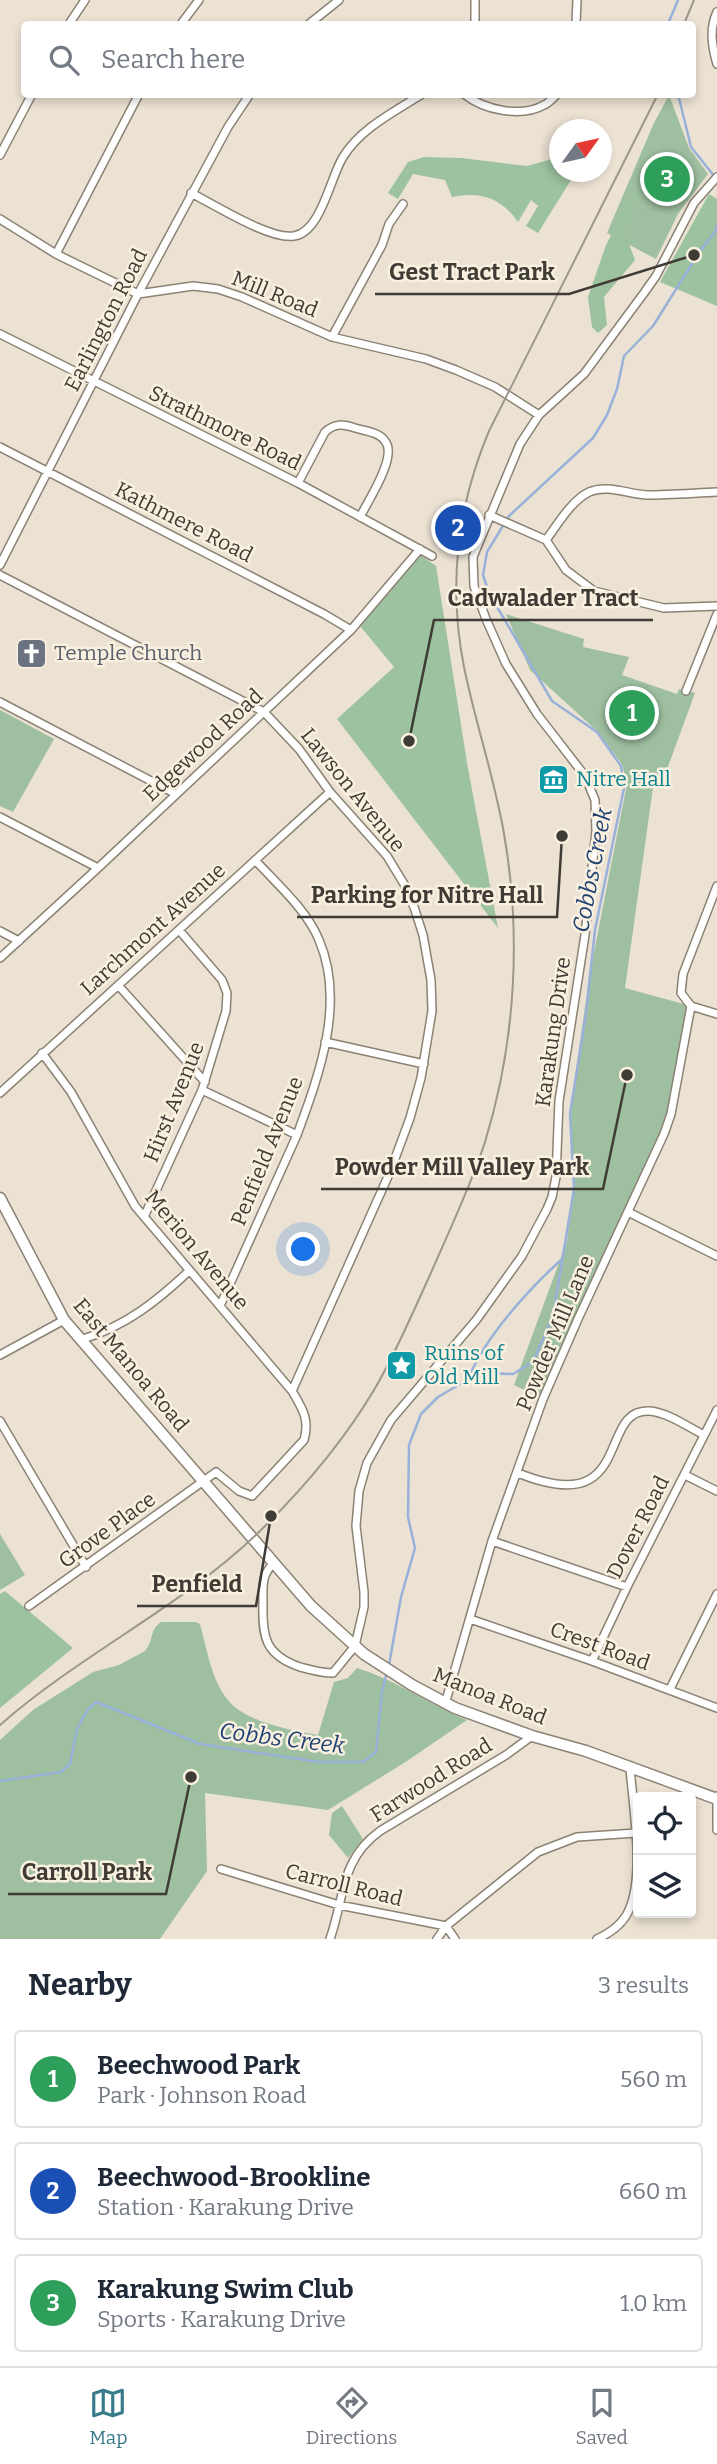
<!DOCTYPE html>
<meta charset="utf-8">
<style>
body{margin:0;font-family:Bitter,serif;background:#f2f2f3;color:#1f2937}
.controls{position:absolute;right:21px;bottom:21px;display:grid;overflow:hidden;border-radius:7px;box-shadow:0 4px 10px #0003}
.controls button{width:63px;height:63px;display:grid;place-items:center;padding:0;border:0;border-bottom:2px solid #e0e1e3;background:#fff;color:#1f2937;font:35px sans-serif}
.compass{position:absolute;left:549px;top:119px;width:63px;height:63px;border-radius:50%;background:#fff;box-shadow:0 4px 10px #0003;rotate:57deg}
.you{position:absolute;left:304px;top:1250px;width:24px;height:24px;margin:-18px;border:5px solid #fff;border-radius:50%;background:#1a73e8;box-shadow:0 0 0 10px #1a73e833}
.badge{display:grid;place-items:center;width:46px;height:46px;border-radius:50%;background:#377b8a;color:#fff;font-size:23px;font-weight:700}
.pin{position:absolute;translate:-50% -50%;border:4px solid #fff;box-shadow:0 2px 7px #0006}
.list{margin:0;padding:0;list-style:none}
h2{display:flex;justify-content:space-between;align-items:center;height:91px;margin:0;padding:0 28px;font-size:30px}
h2 small{font-size:23px;font-weight:400;color:#747a83}
.list li{display:grid;grid-template-columns:46px 1fr auto;gap:21px;align-items:center;box-sizing:border-box;height:98px;margin:0 14px 14px;padding:0 14px;border:2px solid #e0e1e3;border-radius:7px}
.list b{display:block;font-size:26px;white-space:nowrap}
.list p{margin:0;font-size:23px;white-space:nowrap;color:#747a83}
.list em{font-size:23px;font-style:normal;color:#747a83}
.icon{flex:none;width:38px;height:38px;fill:none;stroke:currentColor;stroke-width:2;stroke-linecap:round;stroke-linejoin:round}
.map{position:relative;flex:none;width:717px;height:1939px;overflow:hidden}
.search{position:absolute;background:#fff;box-shadow:0 4px 10px #0003;left:21px;right:21px;top:21px;height:77px;display:flex;align-items:center;gap:18px;box-sizing:border-box;padding:0 24px;border-radius:7px;color:#747a83;font-size:26px}
.sheet{height:427px;background:#fff}
nav{display:flex;justify-content:space-around;align-items:center;box-sizing:border-box;height:98px;border-top:2px solid #e0e1e3;background:#fff;font-size:19px;color:#747a83}
nav a{display:grid;justify-items:center;gap:4px}
nav .on{color:#377b8a}
.map>svg:first-child{display:block}
</style>
<div class="map">
<svg width="717" height="1939" viewBox="0 0 717 1939">
<rect width="100%" height="100%" fill="#ebe2d3"/>
<path fill="#9ebfa0" d="M 669,95 L 689,148 L 708,174 L 678,214 L 656,259 L 607,233 L 653,125 Z
M 506,614 L 584,639 L 583,647 L 629,657 L 622,675 L 677,694 L 679,689 L 695,693 L 662,783 L 654,780 L 625,988 L 691,1006 L 671,1114 L 543,1399 L 514,1385 L 567,1241 L 574,1189 L 570,1114 L 589,978 L 627,784 L 622,764 L 597,731 L 530,670 Z
M 0,710 L 54,739 L 13,812 L 0,806 Z
M 0,1534 L 25,1575 L 0,1590 Z
M 161,1622 L 196,1622 L 200,1624 C 207,1649 211,1680 228,1700 C 245,1722 292,1731 318,1735 L 334,1682 L 348,1678 L 357,1668 C 396,1680 430,1705 467,1720 L 407,1761 L 328,1810 L 205,1793 L 207,1871 L 160,1939 L 0,1939 L 0,1740 L 33,1710 L 93,1672 L 119,1665 L 145,1651 C 154,1641 149,1630 161,1622 Z
M 342,1806 L 363,1839 L 348,1858 L 329,1835 L 332,1813 Z"/>
<path fill="#9cc29f" d="M 424,157 L 462,158 L 527,166 L 559,157 L 560,172 L 576,172 L 538,233 L 526,226 L 538,206 L 531,200 L 518,222 C 502,198 480,191 452,197 L 445,180 L 413,174 L 398,199 L 388,193 L 408,162 Z
M 637,184 L 640,191 L 629,213 L 625,233 L 635,260 L 604,297 L 607,325 L 598,333 L 592,327 L 588,297 L 606,245 Z
M 709,194 L 717,199 L 717,306 L 660,282 Z
M 420,555 L 436,566 L 467,763 L 498,928 L 337,719 L 394,667 L 360,626 Z
M 5,1591 L 73,1648 L 0,1708 L 0,1594 Z"/>
<path fill="#98b1d9" d="M 675,166 L 685,173 L 670,195 L 661,189 L 652,190 L 646,183 L 655,167 L 668,176 Z"/>
<g fill="none" stroke-linecap="round" stroke-linejoin="round">
<path stroke="#98b1d9" stroke-width="2.5" d="M 668,24 L 678,0
M 678,94 L 691,147 L 714,176
M 468,1380 C 484,1338 528,1290 561,1260
M 389,1665 L 401,1597 L 415,1548 L 408,1517 L 409,1445 L 421,1414 L 438,1397 L 464,1382 L 485,1373 L 513,1374 L 533,1362 L 553,1316 L 574,1189 L 570,1114 L 586,1013 L 595,930 L 624,788 L 621,766 L 597,732 L 552,701 L 489,593 L 483,575 L 487,552 L 509,516 L 593,438 L 607,415 L 617,389 L 624,356 L 653,326 L 700,251 L 715,232 L 717,226
M 0,1781 L 61,1772 L 70,1764 L 77,1729 L 88,1709 L 96,1702 L 200,1744 L 319,1762 L 363,1762 L 376,1752 L 382,1691 L 387,1672"/>
<defs>
<path id="minor" d="M 475,0 L 475,24
M 717,12 C 709,29 712,47 717,64
M 69,24 L 85,0
M 181,24 L 199,0
M 309,24 L 339,0
M 576,24 L 577,0
M 464,94 C 484,110 521,118 544,105 C 549,103 553,98 557,94
M 0,155 L 32,94
M 191,193 C 215,205 270,240 294,236 C 321,232 330,178 343,157 C 361,128 394,112 422,94
M 0,219 L 56,254 L 138,294 L 193,286 L 218,289 L 242,297 L 332,337 L 426,359 L 456,370 L 495,387 L 539,415
M 56,254 L 139,94
M 0,334 L 298,483 L 432,556
M 332,337 L 382,245 L 389,224 L 403,204
M 0,447 L 324,614 L 351,630
M 298,483 L 325,432 C 335,423 343,424 355,428 C 365,431 379,432 385,441 C 398,456 368,501 360,517
M 489,515 L 546,540
M 546,540 L 566,570 L 594,591 L 664,608 L 717,606
M 546,540 C 558,524 571,501 589,492 C 607,484 628,494 647,495 C 670,495 694,493 717,492
M 0,565 L 138,294 L 228,127 L 250,94
M 0,575 L 264,712 L 299,749 L 330,792 L 387,856 L 404,884 L 414,907 L 423,935 L 431,980 L 432,1011 L 421,1078 L 410,1118 L 390,1172 L 292,1391 C 302,1408 310,1419 304,1440 L 252,1496 L 239,1491 L 216,1472 L 29,1606
M 686,691 L 717,614
M 0,702 L 176,794
M 0,817 L 98,868
M 0,931 L 19,941
M 0,958 L 98,868 L 351,630 L 420,549
M 118,985 L 205,1082
M 691,1006 L 681,993 L 683,974 L 717,886
M 691,1006 L 717,1014
M 325,1042 L 424,1064
M 42,1053 L 71,1092 L 135,1206 L 292,1391
M 202,1090 L 297,1135
M 0,1093 L 330,792
M 628,1212 L 717,1256
M 144,1217 L 202,1090 L 226,1011 L 227,993 L 222,980 L 179,930
M 220,1306 L 297,1135 C 319,1075 346,1003 319,940 C 307,910 277,884 255,860
M 83,1339 C 126,1326 157,1301 189,1271
M 0,1355 L 64,1320
M 0,1421 L 86,1567
M 518,1473 C 636,1521 596,1407 650,1411 C 669,1413 688,1427 704,1435
M 685,1475 L 717,1491
M 492,1541 L 627,1587
M 274,1563 C 261,1575 263,1586 263,1603 C 262,1637 265,1655 300,1667 C 311,1670 321,1673 333,1673 L 355,1646 L 364,1607 L 364,1592 L 356,1526 L 359,1491 L 367,1463 L 391,1420 L 477,1319 L 522,1256 L 547,1209 L 552,1197 L 556,1177 L 559,1101 L 585,935 L 596,831 L 595,800 L 585,776 L 537,714 L 506,664 L 486,619 L 474,586 L 473,557 L 520,444 L 539,415 L 584,374 L 644,293 L 656,276 L 694,203 L 717,177
M 470,1619 L 592,1661 L 717,1708
M 592,1661 L 627,1587 L 717,1410
M 670,1689 L 717,1594
M 445,1704 L 492,1541 L 543,1399 L 578,1319 L 664,1134 L 671,1114 L 691,1006
M 717,1796 L 717,1830
M 221,1869 L 339,1905 L 446,1926 L 455,1939
M 330,1939 C 345,1896 340,1860 380,1831 L 506,1755 L 532,1736
M 437,1939 L 446,1926 L 538,1852 L 577,1837 L 636,1833
M 597,1939 C 610,1933 623,1924 629,1910 C 645,1875 633,1806 630,1768"/>
<path id="major" d="M 0,1198 L 64,1320 L 311,1606 L 364,1654 L 412,1685 L 455,1708 L 532,1736 L 586,1751 L 717,1799"/>
</defs>
<use href="#minor" stroke="#8b8274" stroke-width="10"/>
<use href="#major" stroke="#8b8274" stroke-width="13"/>
<use href="#minor" stroke="#fff" stroke-width="7"/>
<use href="#major" stroke="#fff" stroke-width="10"/>
<path stroke="#9d968b" stroke-width="2" d="M 684,24 L 694,0
M 0,1725 C 82,1653 182,1607 260,1531 C 303,1489 343,1442 374,1390 C 396,1353 412,1314 430,1275 C 449,1231 470,1188 485,1142 C 516,1042 522,931 503,828 C 493,774 475,721 464,667 C 448,586 457,507 489,431 L 658,94"/>
</g>
<defs>
<symbol id="church-square" viewBox="-11 -11 22 22"><rect x="-9" y="-9" width="18" height="18" rx="4" fill="#6b7280" stroke="#f9f0e0"/><path d="M-1.2-6h2.4v3.5h3.3v2.4h-3.3V6h-2.4V-.1h-3.3v-2.4h3.3Z" fill="#fff"/></symbol>
<symbol id="museum-square" viewBox="-11 -11 22 22"><rect x="-9" y="-9" width="18" height="18" rx="4" fill="#0f9aa8" stroke="#f9f0e0"/><path d="M0-6L6-3V-2H-6V-3ZM-5-1h2V3h-2ZM-1-1h2V3h-2ZM3-1h2V3H3ZM-6 4H6V6H-6Z" fill="#fff"/></symbol>
<symbol id="sight-square" viewBox="-11 -11 22 22"><rect x="-9" y="-9" width="18" height="18" rx="4" fill="#0f9aa8" stroke="#f9f0e0"/><path d="M0-6L1.8-2.2L6-1.7L2.9 1.2L3.7 5.4L0 3.3L-3.7 5.4L-2.9 1.2L-6-1.7L-1.8-2.2Z" fill="#fff"/></symbol>
</defs>
<g fill-rule="evenodd">
<use href="#church-square" x="14" y="636" width="35" height="35"/>
<use href="#museum-square" x="536" y="762" width="35" height="35"/>
<use href="#sight-square" x="384" y="1348" width="35" height="35"/>
</g>
<g text-anchor="middle" dominant-baseline="central" stroke-width="5" stroke-linejoin="round" paint-order="stroke">
<g font-size="21" fill="#3f3b35" stroke="#f9f0e0">
<text transform="translate(275 294) rotate(22)">Mill Road</text>
<text transform="translate(106 320) rotate(-63)">Earlington Road</text>
<text transform="translate(225 428) rotate(26)">Strathmore Road</text>
<text transform="translate(184 522) rotate(27)">Kathmere Road</text>
<text transform="translate(203 745) rotate(-43)">Edgewood Road</text>
<text transform="translate(353 790) rotate(51)">Lawson Avenue</text>
<text transform="translate(153 929) rotate(-42)">Larchmont Avenue</text>
<text transform="translate(553 1032) rotate(-82)">Karakung Drive</text>
<text transform="translate(174 1102) rotate(-68)">Hirst Avenue</text>
<text transform="translate(267 1151) rotate(-68)">Penfield Avenue</text>
<text transform="translate(197 1250) rotate(50)">Merion Avenue</text>
<text transform="translate(555 1333) rotate(-67)">Powder Mill Lane</text>
<text transform="translate(131 1365) rotate(50)">East Manoa Road</text>
<text transform="translate(638 1527) rotate(-63)">Dover Road</text>
<text transform="translate(107 1530) rotate(-36)">Grove Place</text>
<text transform="translate(600 1646) rotate(20)">Crest Road</text>
<text transform="translate(490 1696) rotate(22)">Manoa Road</text>
<text transform="translate(431 1780) rotate(-32)">Farwood Road</text>
<text transform="translate(344 1885) rotate(14)">Carroll Road</text>
</g>
<g font-size="21" fill="#5b616d" stroke="#f9f0e0" text-anchor="start">
<text x="54" y="653">Temple Church</text>
</g>
<g font-size="21" fill="#0d838f" stroke="#f9f0e0" text-anchor="start">
<text x="576" y="779">Nitre Hall</text>
<text x="424" y="1353">Ruins of<tspan x="424" dy="24">Old Mill</tspan></text>
</g>
<g font-size="23" font-style="italic" fill="#224173" stroke="#f9f0e0">
<text transform="translate(592 870) rotate(-79)">Cobbs Creek</text>
<text transform="translate(282 1738) rotate(7)">Cobbs Creek</text>
</g>
</g>
<path fill="none" stroke="#3f3b35" stroke-width="2.5" d="M694 255L569 294H375M409 741L434 620H653M562 836L557 917H297M627 1075L603 1189H321M271 1516L256 1606H137M191 1777L166 1894H8"/>
<g fill="#3f3b35" stroke="#f9f0e0" stroke-width="2.5">
<circle cx="694" cy="255" r="7"/>
<circle cx="409" cy="741" r="7"/>
<circle cx="562" cy="836" r="7"/>
<circle cx="627" cy="1075" r="7"/>
<circle cx="271" cy="1516" r="7"/>
<circle cx="191" cy="1777" r="7"/>
</g>
<g font-size="23" text-anchor="middle" font-weight="bold" fill="#3f3b35" stroke="#f9f0e0" stroke-width="5" stroke-linejoin="round" paint-order="stroke">
<text x="472" y="280">Gest Tract Park</text>
<text x="543" y="606">Cadwalader Tract</text>
<text x="427" y="903">Parking for Nitre Hall</text>
<text x="462" y="1175">Powder Mill Valley Park</text>
<text x="197" y="1592">Penfield</text>
<text x="87" y="1880">Carroll Park</text>
</g>
</svg>
<div class="controls">
<button><svg class="icon" aria-label="locate" viewBox="0 0 24 24"><circle cx="12" cy="12" r="6"/><path d="M12 2v4M12 18v4M2 12h4M18 12h4"/></svg></button>
<button><svg class="icon" aria-label="layers" viewBox="0 0 24 24"><path d="M12 4l9 5-9 5-9-5zM3 14l9 5 9-5"/></svg></button>
</div>
<svg class="compass" viewBox="-18 -18 36 36"><path d="M0-13l5 13h-10z" fill="#e53935"/><path d="M0 13l5-13h-10z" fill="#747a83"/></svg>
<div class="you"></div>
<div class="pin badge" style="left:632px;top:713px;background:#2e9e5b">1</div>
<div class="pin badge" style="left:458px;top:528px;background:#1a4fb4">2</div>
<div class="pin badge" style="left:667px;top:179px;background:#2e9e5b">3</div>
<div class="search"><svg class="icon" aria-label="search" viewBox="0 0 24 24"><circle cx="10" cy="10" r="6"/><path d="M15 15l6 6"/></svg>Search here</div>
</div>
<section class="sheet">
<h2>Nearby<small>3 results</small></h2>
<ul class="list">
<li><span class="badge" style="background:#2e9e5b">1</span><div><b>Beechwood Park</b><p>Park · Johnson Road</p></div><em>560 m</em></li>
<li><span class="badge" style="background:#1a4fb4">2</span><div><b>Beechwood-Brookline</b><p>Station · Karakung Drive</p></div><em>660 m</em></li>
<li><span class="badge" style="background:#2e9e5b">3</span><div><b>Karakung Swim Club</b><p>Sports · Karakung Drive</p></div><em>1.0 km</em></li>
</ul>
</section>
<nav>
<a class="on"><svg class="icon" aria-label="map" viewBox="0 0 24 24"><path d="M3 6l6-2 6 2 6-2v14l-6 2-6-2-6 2zM9 4v14M15 6v14"/></svg>Map</a>
<a><svg class="icon" aria-label="directions" viewBox="0 0 24 24"><path d="M12 3l9 9-9 9-9-9zM9 14v-3h6M13 9l2 2-2 2"/></svg>Directions</a>
<a><svg class="icon" aria-label="saved" viewBox="0 0 24 24"><path d="M7 4h10v16l-5-4-5 4z"/></svg>Saved</a>
</nav>
